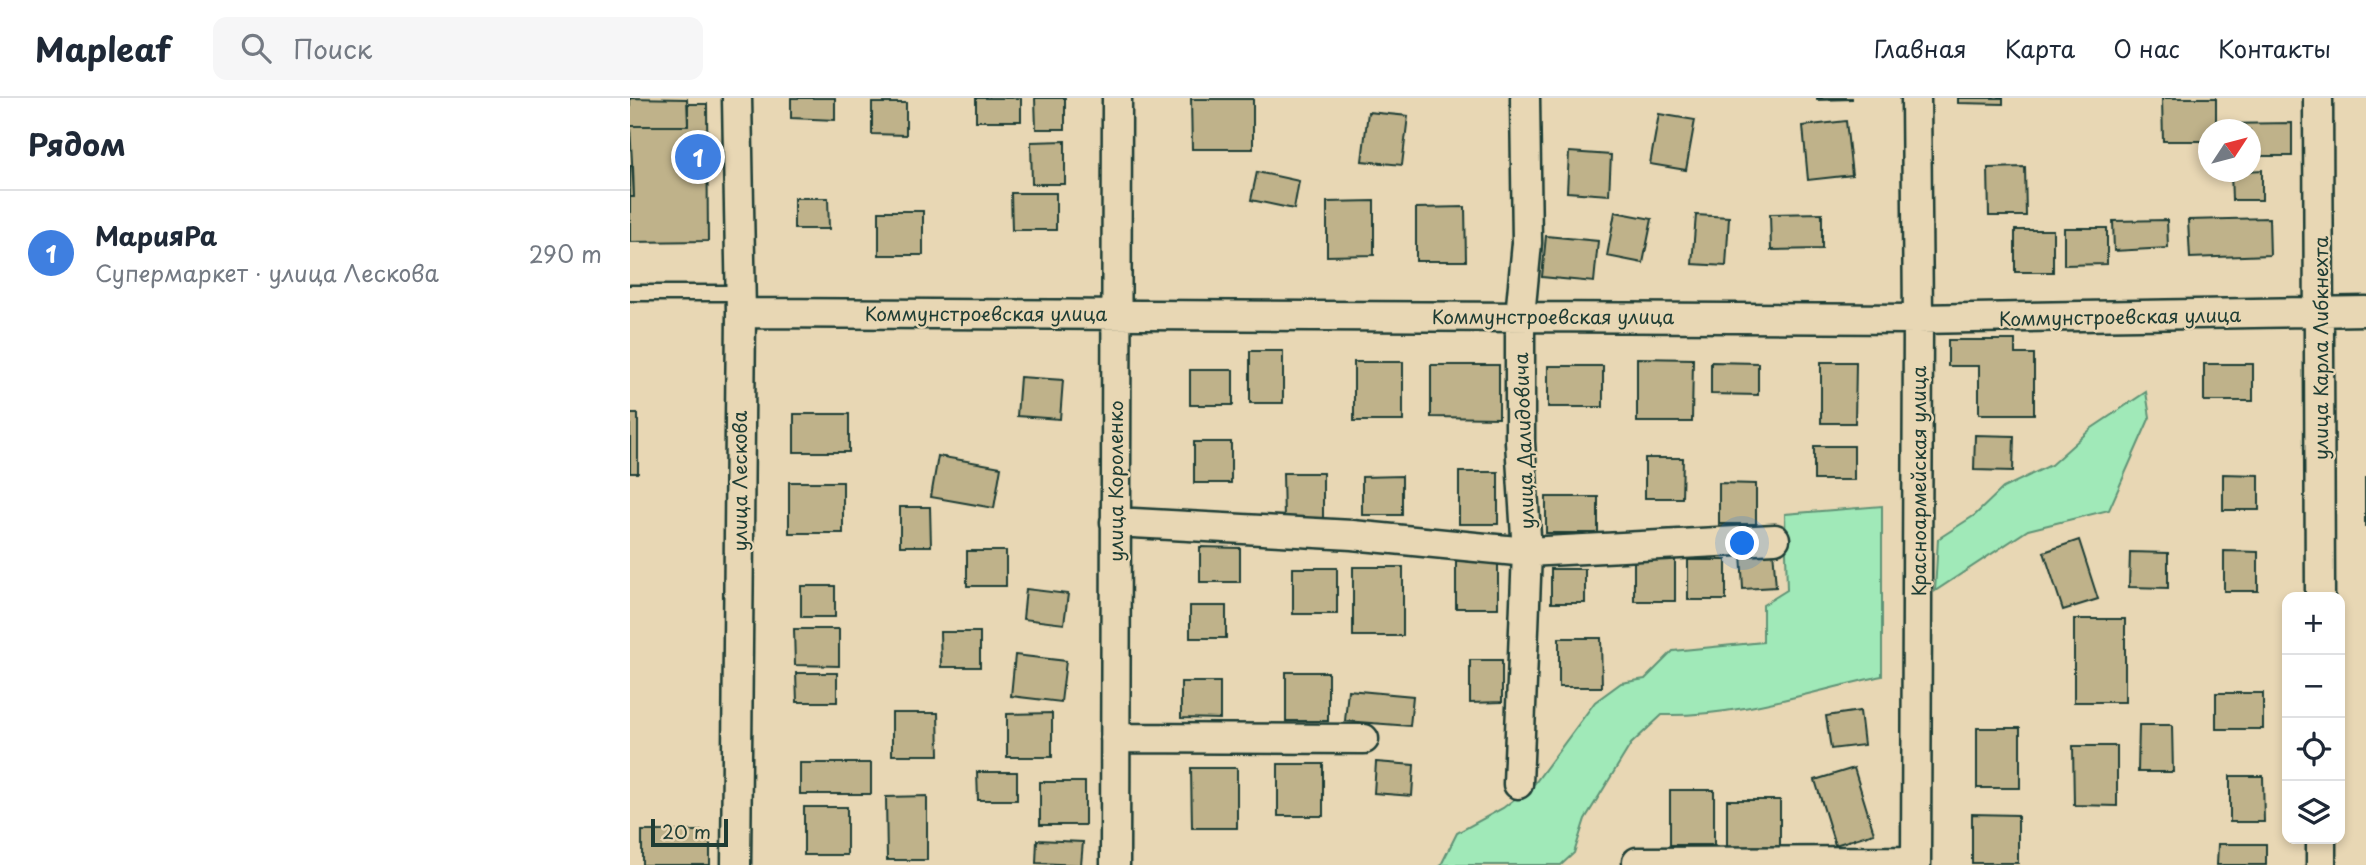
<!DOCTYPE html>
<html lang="ru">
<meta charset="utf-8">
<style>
body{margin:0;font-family:"Playpen Sans",sans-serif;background:#f6f6f7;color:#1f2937}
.controls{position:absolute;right:21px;bottom:21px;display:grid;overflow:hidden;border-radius:14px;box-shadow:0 4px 10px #0003}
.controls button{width:63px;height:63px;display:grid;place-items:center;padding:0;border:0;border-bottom:2px solid #e0e1e3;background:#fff;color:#1f2937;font:35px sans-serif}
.compass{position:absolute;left:1568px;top:21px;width:63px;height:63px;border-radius:50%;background:#fff;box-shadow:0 4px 10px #0003;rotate:54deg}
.scale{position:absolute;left:21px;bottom:18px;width:77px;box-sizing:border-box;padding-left:7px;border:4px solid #1f3d34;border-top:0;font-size:19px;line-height:24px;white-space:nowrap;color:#1f3d34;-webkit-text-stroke:5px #e8d7b4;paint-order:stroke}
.you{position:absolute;left:1113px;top:446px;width:24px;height:24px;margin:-18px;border:5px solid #fff;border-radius:50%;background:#1a73e8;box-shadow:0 0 0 10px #1a73e833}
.badge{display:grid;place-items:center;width:46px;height:46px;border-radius:50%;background:#7c3aed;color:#fff;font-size:23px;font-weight:700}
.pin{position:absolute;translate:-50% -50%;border:4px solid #fff;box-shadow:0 2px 7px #0006}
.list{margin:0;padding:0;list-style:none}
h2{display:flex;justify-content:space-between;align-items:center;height:91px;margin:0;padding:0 28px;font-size:30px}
h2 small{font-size:23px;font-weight:400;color:#747a83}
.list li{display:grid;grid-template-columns:46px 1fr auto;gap:21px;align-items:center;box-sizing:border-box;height:126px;padding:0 28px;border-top:2px solid #e0e1e3}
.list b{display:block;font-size:26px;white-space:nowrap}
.list p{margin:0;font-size:23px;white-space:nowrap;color:#747a83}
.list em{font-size:23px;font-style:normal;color:#747a83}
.icon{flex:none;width:38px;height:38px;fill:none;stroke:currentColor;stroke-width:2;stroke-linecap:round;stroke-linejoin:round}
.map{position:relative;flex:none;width:1736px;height:767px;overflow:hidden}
header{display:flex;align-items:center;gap:42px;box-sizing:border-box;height:98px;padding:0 35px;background:#fff;border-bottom:2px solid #e0e1e3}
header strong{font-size:33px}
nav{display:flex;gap:38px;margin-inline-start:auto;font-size:24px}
.search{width:490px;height:63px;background:#f6f6f7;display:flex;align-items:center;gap:18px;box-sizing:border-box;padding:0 24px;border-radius:14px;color:#747a83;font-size:26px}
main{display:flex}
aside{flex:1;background:#fff}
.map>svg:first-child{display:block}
</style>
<header>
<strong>Mapleaf</strong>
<div class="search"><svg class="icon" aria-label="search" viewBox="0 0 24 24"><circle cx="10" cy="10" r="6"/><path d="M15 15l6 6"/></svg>Поиск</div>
<nav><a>Главная</a><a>Карта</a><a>О нас</a><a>Контакты</a></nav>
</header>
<main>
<aside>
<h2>Рядом<small></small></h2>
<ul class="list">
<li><span class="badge" style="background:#3f7fe0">1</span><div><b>МарияРа</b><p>Супермаркет · улица Лескова</p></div><em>290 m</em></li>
</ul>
</aside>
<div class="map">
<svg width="1736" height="767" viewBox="0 0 1736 767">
<rect width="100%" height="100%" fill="#e8d7b4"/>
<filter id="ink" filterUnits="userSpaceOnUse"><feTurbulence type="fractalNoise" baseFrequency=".0143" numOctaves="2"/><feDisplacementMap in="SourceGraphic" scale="14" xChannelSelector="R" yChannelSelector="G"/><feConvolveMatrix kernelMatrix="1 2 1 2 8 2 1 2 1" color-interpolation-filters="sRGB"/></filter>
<g filter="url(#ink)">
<path fill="#a0e9b8" stroke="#609376" stroke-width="2" d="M 1516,294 L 1520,319 L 1479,412 L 1398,432 L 1305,493 L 1308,441 L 1345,417 L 1373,390 L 1421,367 L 1462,330 Z
M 1252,408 L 1252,578 C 1178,594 1108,619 1032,617 L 1001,646 L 955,721 L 944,755 L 931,767 L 811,767 L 827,735 L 873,710 L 905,685 L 965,604 L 991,585 L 1015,581 L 1043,553 L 1133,544 L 1133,507 L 1157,492 L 1155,416 Z"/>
<path fill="#bfb28a" stroke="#1f3d34" stroke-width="2" d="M 0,0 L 57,1 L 58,28 L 0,28 Z
M 161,0 L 205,0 L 205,22 L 161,20 Z
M 346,0 L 391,0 L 391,23 L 346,23 Z
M 405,0 L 435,0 L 435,31 L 406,31 Z
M 1187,0 L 1222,0 L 1222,1 L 1187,2 Z
M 1328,0 L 1373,0 L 1373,6 L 1328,5 Z
M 1532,0 L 1586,0 L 1586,32 L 1578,32 L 1578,43 L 1533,43 Z
M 561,1 L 623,1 L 623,51 L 562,51 Z
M 242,5 L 276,5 L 276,37 L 242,36 Z
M 58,6 L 77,6 L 78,143 L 0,144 L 0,99 L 4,99 L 0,28 L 58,28 Z
M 738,14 L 778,18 L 772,67 L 732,63 Z
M 1029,16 L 1065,22 L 1056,72 L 1020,66 Z
M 1216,23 L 1222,77 L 1178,82 L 1173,28 Z
M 1662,25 L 1662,58 L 1620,58 L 1620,32 L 1590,32 L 1590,26 Z
M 435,43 L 435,86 L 402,86 L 401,44 Z
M 939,54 L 981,57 L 979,97 L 937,94 Z
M 0,68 L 3,68 L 4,99 L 0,99 Z
M 1395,69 L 1396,118 L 1359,118 L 1358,70 Z
M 1632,72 L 1632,102 L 1602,102 L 1601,74 Z
M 627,74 L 669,83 L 664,111 L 621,102 Z
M 381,95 L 426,95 L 426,132 L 382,132 Z
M 164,100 L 198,100 L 199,131 L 164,131 Z
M 744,103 L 744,157 L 697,158 L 697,104 Z
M 835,109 L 836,163 L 786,163 L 786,110 Z
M 249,113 L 293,113 L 293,157 L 249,157 Z
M 985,114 L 1022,121 L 1013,165 L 977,158 Z
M 1192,115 L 1192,151 L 1141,152 L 1140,116 Z
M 1066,117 L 1099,119 L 1096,168 L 1062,166 Z
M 1639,120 L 1640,157 L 1560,160 L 1558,122 Z
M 1537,122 L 1538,150 L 1484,153 L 1483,123 Z
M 1434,130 L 1477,130 L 1477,166 L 1434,167 Z
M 1385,132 L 1423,132 L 1423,174 L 1385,174 Z
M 916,138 L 968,143 L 964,184 L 912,179 Z
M 1318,242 L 1385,242 L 1385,256 L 1404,256 L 1404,316 L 1349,316 L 1349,268 L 1318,268 Z
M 620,253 L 653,253 L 653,305 L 620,305 Z
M 1007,260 L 1063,261 L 1062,324 L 1007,324 Z
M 724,264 L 773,264 L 773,323 L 724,323 Z
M 1081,264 L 1128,265 L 1128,297 L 1081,296 Z
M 1191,264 L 1226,264 L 1225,325 L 1191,325 Z
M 1574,266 L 1623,266 L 1623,303 L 1574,303 Z
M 801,267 L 869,267 L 869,320 L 801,319 Z
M 918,268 L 973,268 L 973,309 L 918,309 Z
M 560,272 L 603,272 L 603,307 L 560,307 Z
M 390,279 L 433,282 L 430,321 L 387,318 Z
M 0,316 L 8,316 L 8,375 L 0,375 Z
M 164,316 L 219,316 L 219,354 L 164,354 Z
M 1345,337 L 1384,338 L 1383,373 L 1344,372 Z
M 564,344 L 601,344 L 601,385 L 564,385 Z
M 1184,348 L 1224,348 L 1224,382 L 1184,382 Z
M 308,358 L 371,369 L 364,410 L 301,399 Z
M 1015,360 L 1053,360 L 1052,400 L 1015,400 Z
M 829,374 L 868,374 L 868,426 L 829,426 Z
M 653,375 L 693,375 L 693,422 L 654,422 Z
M 1593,376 L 1629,377 L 1629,412 L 1593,412 Z
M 772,378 L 772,417 L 732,417 L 732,379 Z
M 1735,380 L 1736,380 L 1736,428 L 1735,428 Z
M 159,384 L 213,384 L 213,435 L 159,435 Z
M 1089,385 L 1126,386 L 1126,426 L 1089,426 Z
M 916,399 L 968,399 L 968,435 L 916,435 Z
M 270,409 L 300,409 L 301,448 L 270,448 Z
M 1449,442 L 1468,501 L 1433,512 L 1414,454 Z
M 570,449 L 610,450 L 610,484 L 570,484 Z
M 1143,452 L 1146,489 L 1113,491 L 1111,454 Z
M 337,453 L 376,453 L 376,488 L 337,488 Z
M 1594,453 L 1628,454 L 1628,493 L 1594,493 Z
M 1500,454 L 1538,455 L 1538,490 L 1499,489 Z
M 1004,456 L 1045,456 L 1045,503 L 1004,503 Z
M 826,461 L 868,461 L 868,510 L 826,510 Z
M 1058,462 L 1096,462 L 1096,502 L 1058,502 Z
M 723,469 L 773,469 L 773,538 L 723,538 Z
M 663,470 L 707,470 L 707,516 L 663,516 Z
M 921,471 L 955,471 L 955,505 L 921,505 Z
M 171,488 L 205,488 L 205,519 L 171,519 Z
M 396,491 L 438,496 L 434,526 L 393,521 Z
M 560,508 L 596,508 L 596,540 L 560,540 Z
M 1444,521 L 1495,521 L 1495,604 L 1444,604 Z
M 164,531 L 209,531 L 209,568 L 165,567 Z
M 310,534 L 350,534 L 350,569 L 311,569 Z
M 929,540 L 971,540 L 972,589 L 929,589 Z
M 385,557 L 436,563 L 431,604 L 381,598 Z
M 840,562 L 872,562 L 872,604 L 840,605 Z
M 656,574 L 698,574 L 698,623 L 656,623 Z
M 166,575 L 207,575 L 207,604 L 167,604 Z
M 551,584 L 590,584 L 590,621 L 551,620 Z
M 718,592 L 783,598 L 780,628 L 715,623 Z
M 1586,595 L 1633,595 L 1633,631 L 1586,631 Z
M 1230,613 L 1234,647 L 1201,651 L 1196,618 Z
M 262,615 L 308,615 L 309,657 L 262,657 Z
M 422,615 L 422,659 L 377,659 L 377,616 Z
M 1509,627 L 1542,627 L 1543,674 L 1508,674 Z
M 1347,630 L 1390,630 L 1390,690 L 1347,690 Z
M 1443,648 L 1487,648 L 1487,708 L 1444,707 Z
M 746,664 L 784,667 L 782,698 L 744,695 Z
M 170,665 L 241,665 L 241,696 L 170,696 Z
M 648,666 L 693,666 L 693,718 L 648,718 Z
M 561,670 L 607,670 L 607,730 L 562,730 Z
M 1224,670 L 1244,735 L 1205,747 L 1185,682 Z
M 347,674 L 387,674 L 387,702 L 348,702 Z
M 1600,678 L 1633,678 L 1634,724 L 1600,724 Z
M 410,684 L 455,684 L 455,727 L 410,727 Z
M 1040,692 L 1084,692 L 1084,747 L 1040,747 Z
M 297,698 L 297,762 L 257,762 L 256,699 Z
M 1097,702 L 1150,702 L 1150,750 L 1097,750 Z
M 174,709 L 217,709 L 217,757 L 174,757 Z
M 1342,716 L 1388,717 L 1388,765 L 1342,765 Z
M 12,733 L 80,733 L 80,767 L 12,767 Z
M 407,742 L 453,744 L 451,767 L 406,765 Z
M 1588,746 L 1636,746 L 1636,767 L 1587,767 Z"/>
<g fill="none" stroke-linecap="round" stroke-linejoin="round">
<defs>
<path id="service" d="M 0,195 L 111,195"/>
<path id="minor" d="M 1286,0 L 1288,221 L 1286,767
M 1688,0 L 1690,499
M 111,215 L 1288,221 L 1736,213
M 485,424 L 722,437 L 897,454 L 1145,441
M 485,640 L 734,641
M 888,686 L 897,454 L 890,344 L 890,218 L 897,145 L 895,0
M 1691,741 L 1691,767
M 1007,764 L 1286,763
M 106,767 L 111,215 L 107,0
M 485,767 L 487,0"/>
</defs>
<use href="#service" stroke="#1f3d34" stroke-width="19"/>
<use href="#minor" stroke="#1f3d34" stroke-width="33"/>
<use href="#service" stroke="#e8d7b4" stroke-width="14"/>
<use href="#minor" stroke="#e8d7b4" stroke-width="28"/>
</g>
</g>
<g text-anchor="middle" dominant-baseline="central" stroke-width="5" stroke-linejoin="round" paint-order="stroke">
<g font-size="19" fill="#1f3d34" stroke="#e8d7b4">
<text x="356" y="215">Коммунстроевская улица</text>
<text x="923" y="218">Коммунстроевская улица</text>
<text transform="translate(1490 218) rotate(-1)">Коммунстроевская улица</text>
<text transform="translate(1690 250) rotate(-90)">улица Карла Либкнехта</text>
<text transform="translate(893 343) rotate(-92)">улица Далидовича</text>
<text transform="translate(109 383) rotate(-90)">улица Лескова</text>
<text transform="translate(485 383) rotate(-90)">улица Короленко</text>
<text transform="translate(1288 383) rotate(-90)">Красноармейская улица</text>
</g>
</g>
</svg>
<div class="controls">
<button>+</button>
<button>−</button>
<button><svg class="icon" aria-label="locate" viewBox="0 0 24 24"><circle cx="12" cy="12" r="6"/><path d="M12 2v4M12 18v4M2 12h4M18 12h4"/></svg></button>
<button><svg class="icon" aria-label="layers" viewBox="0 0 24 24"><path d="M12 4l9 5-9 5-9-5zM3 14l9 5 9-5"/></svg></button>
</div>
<svg class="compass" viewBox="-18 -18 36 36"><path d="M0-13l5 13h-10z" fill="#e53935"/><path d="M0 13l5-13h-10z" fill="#747a83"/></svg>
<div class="scale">20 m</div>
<div class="you"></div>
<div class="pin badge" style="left:68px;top:59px;background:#3f7fe0">1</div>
</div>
</main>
